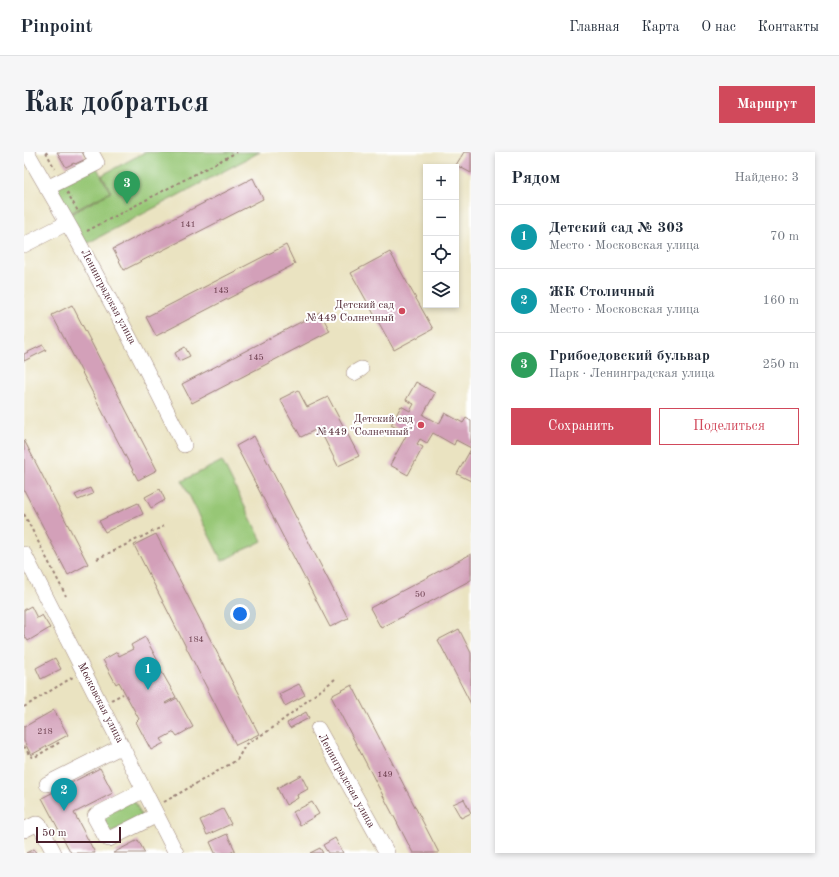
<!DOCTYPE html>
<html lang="ru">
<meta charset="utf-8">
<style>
body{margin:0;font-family:"Old Standard TT",serif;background:#f6f6f7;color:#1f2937}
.controls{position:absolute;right:12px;top:12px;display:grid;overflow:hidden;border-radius:0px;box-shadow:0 2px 6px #0003}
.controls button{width:36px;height:36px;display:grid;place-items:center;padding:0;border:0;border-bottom:1px solid #e0e1e3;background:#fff;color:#1f2937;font:20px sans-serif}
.scale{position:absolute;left:12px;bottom:10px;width:85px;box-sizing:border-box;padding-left:4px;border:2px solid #4a1f2b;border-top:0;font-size:11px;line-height:14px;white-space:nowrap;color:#4a1f2b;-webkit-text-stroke:3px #fff;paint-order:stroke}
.you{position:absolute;left:216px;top:462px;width:14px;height:14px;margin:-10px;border:3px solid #fff;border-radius:50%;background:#1a73e8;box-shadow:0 0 0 6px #1a73e833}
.badge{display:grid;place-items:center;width:26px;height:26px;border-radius:50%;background:#d1495b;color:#fff;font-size:13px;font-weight:700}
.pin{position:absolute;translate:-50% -33px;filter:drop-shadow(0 1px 2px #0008)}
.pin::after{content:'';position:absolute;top:21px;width:14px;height:12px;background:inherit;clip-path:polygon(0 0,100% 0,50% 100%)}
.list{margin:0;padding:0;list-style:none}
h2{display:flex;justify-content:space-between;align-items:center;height:52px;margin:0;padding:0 16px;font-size:17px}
h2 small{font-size:13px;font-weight:400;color:#747a83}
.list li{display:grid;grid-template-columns:26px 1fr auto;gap:12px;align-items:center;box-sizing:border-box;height:64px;padding:0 16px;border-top:1px solid #e0e1e3}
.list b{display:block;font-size:15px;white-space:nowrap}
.list p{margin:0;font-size:13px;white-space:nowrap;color:#747a83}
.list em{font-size:13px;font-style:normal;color:#747a83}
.actions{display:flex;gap:8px;padding:12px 16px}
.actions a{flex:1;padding:9px 0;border:1px solid #d1495b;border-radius:0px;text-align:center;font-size:14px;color:#d1495b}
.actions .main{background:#d1495b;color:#fff}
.icon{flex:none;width:22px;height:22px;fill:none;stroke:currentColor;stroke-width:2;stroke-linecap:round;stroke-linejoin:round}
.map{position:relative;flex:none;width:447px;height:701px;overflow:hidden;border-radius:0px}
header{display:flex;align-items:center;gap:24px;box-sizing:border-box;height:56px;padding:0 20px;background:#fff;border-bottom:1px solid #e0e1e3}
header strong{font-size:19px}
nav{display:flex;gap:22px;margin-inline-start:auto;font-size:14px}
.intro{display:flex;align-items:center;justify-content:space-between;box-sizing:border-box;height:96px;padding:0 24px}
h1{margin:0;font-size:28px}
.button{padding:10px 18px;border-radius:0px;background:#d1495b;color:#fff;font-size:14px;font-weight:700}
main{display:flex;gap:24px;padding:0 24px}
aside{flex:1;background:#fff;border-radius:0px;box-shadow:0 2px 6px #0003}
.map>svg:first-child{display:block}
</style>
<header>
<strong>Pinpoint</strong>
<nav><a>Главная</a><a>Карта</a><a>О нас</a><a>Контакты</a></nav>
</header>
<div class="intro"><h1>Как добраться</h1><a class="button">Маршрут</a></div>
<main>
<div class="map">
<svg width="447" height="701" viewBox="0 0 447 701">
<rect width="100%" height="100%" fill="#fff"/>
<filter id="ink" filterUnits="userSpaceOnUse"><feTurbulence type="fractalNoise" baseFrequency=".025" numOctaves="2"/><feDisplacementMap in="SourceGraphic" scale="8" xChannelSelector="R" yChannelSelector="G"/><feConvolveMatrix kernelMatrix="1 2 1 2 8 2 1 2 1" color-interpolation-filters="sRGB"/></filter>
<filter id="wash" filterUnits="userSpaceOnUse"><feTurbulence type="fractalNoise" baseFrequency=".012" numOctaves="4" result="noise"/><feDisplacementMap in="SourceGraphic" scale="16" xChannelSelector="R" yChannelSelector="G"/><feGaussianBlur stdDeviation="0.9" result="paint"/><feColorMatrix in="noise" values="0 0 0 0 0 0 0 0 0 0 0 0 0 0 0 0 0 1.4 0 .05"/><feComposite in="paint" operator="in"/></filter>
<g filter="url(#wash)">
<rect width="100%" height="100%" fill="#eae3c1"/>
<path fill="#97c776" stroke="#707350" d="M 121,0 L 236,0 L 62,92 L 45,63 L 87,40 L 78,23 Z
M 72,14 L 86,40 L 46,61 L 32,35 Z
M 198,309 L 238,389 L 198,409 L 158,329 Z
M 110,648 L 118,665 L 85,682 L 76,665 Z"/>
<g id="blocks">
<path fill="#d3a0b9" d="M 33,0 L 58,0 L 62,7 L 51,12 L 50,11 L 42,15 Z
M 440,0 L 447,0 L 447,21 L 432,13 Z
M 229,26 L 239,47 L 100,118 L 89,97 Z
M 262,93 L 271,112 L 132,184 L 122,165 Z
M 366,100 L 409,177 L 370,198 L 327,121 Z
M 48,153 L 133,318 L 114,328 L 28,163 Z
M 296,160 L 306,179 L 168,251 L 158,232 Z
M 19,193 L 22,198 L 0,209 L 0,202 Z
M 161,195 L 166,204 L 155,209 L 151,201 Z
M 392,230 L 411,241 L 399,263 L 415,272 L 421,261 L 439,271 L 442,266 L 447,269 L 447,296 L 432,288 L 430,293 L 409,281 L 403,291 L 396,287 L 393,292 L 399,295 L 384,323 L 366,313 L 383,282 L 367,273 L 377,254 L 386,259 L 390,252 L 382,248 Z
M 274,238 L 283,255 L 304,245 L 335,304 L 314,314 L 295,276 L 277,285 L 256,247 Z
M 230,284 L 324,466 L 306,475 L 212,294 Z
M 0,288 L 64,412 L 44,423 L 0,338 Z
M 447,297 L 447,329 L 433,322 Z
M 66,336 L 69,342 L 54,348 L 51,343 Z
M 136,337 L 141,348 L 127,356 L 121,345 Z
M 114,351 L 119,362 L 81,380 L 75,369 Z
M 132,382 L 235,582 L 212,593 L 110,393 Z
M 447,402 L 447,428 L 357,476 L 346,456 Z
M 7,454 L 13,466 L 18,463 L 26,476 L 4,489 L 0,483 L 0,458 Z
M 435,477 L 447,501 L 447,552 L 414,488 Z
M 121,485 L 135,511 L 122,517 L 126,523 L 136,517 L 152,545 L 141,551 L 142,552 L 153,546 L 169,575 L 153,584 L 150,580 L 137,587 L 140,591 L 127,598 L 112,570 L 115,567 L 95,530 L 92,532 L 79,508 L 93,500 L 95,504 L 109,497 L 107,493 Z
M 31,506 L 37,517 L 17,527 L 12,516 Z
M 275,532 L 281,543 L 261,554 L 255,542 Z
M 328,533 L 415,701 L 389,701 L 307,544 Z
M 30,558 L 44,583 L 7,603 L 0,589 L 0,575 Z
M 282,560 L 285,566 L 266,576 L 263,571 Z
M 76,616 L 89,641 L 50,661 L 71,701 L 47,701 L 18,646 Z
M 277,623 L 284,637 L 273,643 L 274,646 L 262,653 L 253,636 Z
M 440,647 L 447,661 L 437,666 L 429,652 Z
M 288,650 L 295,662 L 276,673 L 269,660 Z
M 199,657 L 207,672 L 183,683 L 176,668 Z
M 203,682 L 211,698 L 206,701 L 191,701 L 186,690 Z
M 311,686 L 319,701 L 304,701 L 299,693 Z
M 114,688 L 121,701 L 89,701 Z
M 296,696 L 299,701 L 286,701 Z
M 10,697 L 12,701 L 2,701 Z"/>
</g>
</g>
<g filter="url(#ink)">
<use href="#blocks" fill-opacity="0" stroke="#9a8176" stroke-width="1"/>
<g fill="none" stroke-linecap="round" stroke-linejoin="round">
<defs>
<path id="minor" d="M 3,0 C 23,36 44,70 63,106 C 97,168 129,230 160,293
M 23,36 L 73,11 L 67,0
M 0,93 L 43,71
M 330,221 L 337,217
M 0,402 L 152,701
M 294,577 L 363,701
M 23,632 L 98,594
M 120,638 L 72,663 L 71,664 L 71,666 L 82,686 L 85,687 L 133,663
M 0,678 L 12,672 L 14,672 L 16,674 L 30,701"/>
</defs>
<use href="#minor" stroke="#9a8176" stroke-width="16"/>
<path stroke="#9a8176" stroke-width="2" stroke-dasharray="3 3" stroke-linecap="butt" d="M 22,0 L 31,17
M 43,40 L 55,61
M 63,79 L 213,0
M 0,362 L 42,444
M 73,407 L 140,374
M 87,548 L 99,542
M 0,555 L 49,525
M 0,594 L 6,604 L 8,605 L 11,605 L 36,590
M 140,650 L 213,608 L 222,592 L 246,578 L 311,527"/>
<use href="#minor" stroke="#fff" stroke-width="15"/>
</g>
</g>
<g fill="#d1495b" stroke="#fff" stroke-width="1.5">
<circle cx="378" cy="159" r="4"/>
<circle cx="397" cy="273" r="4"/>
</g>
<g text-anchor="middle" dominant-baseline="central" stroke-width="4" stroke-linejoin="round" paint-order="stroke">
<g font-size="9" fill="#6c3f4e">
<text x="164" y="72">141</text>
<text x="197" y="138">143</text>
<text x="232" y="205">145</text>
<text x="396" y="442">50</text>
<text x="172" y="487">184</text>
<text x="21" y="579">218</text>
<text x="361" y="622">149</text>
</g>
<g font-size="11" fill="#4a1f2b" stroke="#fff">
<text transform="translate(84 145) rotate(62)">Ленинградская улица</text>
<text transform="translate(76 551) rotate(63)">Московская улица</text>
<text transform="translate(322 629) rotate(61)">Ленинградская улица</text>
</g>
<g font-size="11" fill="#4a1f2b" stroke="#fff" text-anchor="end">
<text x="370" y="153">Детский сад<tspan x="370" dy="13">№449 Солнечный</tspan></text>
<text x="389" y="267">Детский сад<tspan x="389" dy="13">№449 "Солнечный"</tspan></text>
</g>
</g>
</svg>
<div class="controls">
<button>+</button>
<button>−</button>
<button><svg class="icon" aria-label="locate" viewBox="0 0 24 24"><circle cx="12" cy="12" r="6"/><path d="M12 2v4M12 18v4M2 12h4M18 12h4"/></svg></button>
<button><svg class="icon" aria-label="layers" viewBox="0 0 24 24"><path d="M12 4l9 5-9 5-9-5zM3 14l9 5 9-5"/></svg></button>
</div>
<div class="scale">50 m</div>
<div class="you"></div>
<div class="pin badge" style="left:124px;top:538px;background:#0f9aa8">1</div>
<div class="pin badge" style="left:40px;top:659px;background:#0f9aa8">2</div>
<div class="pin badge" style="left:103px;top:52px;background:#2e9e5b">3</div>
</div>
<aside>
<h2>Рядом<small>Найдено: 3</small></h2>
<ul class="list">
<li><span class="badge" style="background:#0f9aa8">1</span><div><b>Детский сад № 303</b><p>Место · Московская улица</p></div><em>70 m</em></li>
<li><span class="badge" style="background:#0f9aa8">2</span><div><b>ЖК Столичный</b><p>Место · Московская улица</p></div><em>160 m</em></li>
<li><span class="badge" style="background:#2e9e5b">3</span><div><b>Грибоедовский бульвар</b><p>Парк · Ленинградская улица</p></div><em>250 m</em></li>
</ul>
<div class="actions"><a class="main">Сохранить</a><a>Поделиться</a></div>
</aside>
</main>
